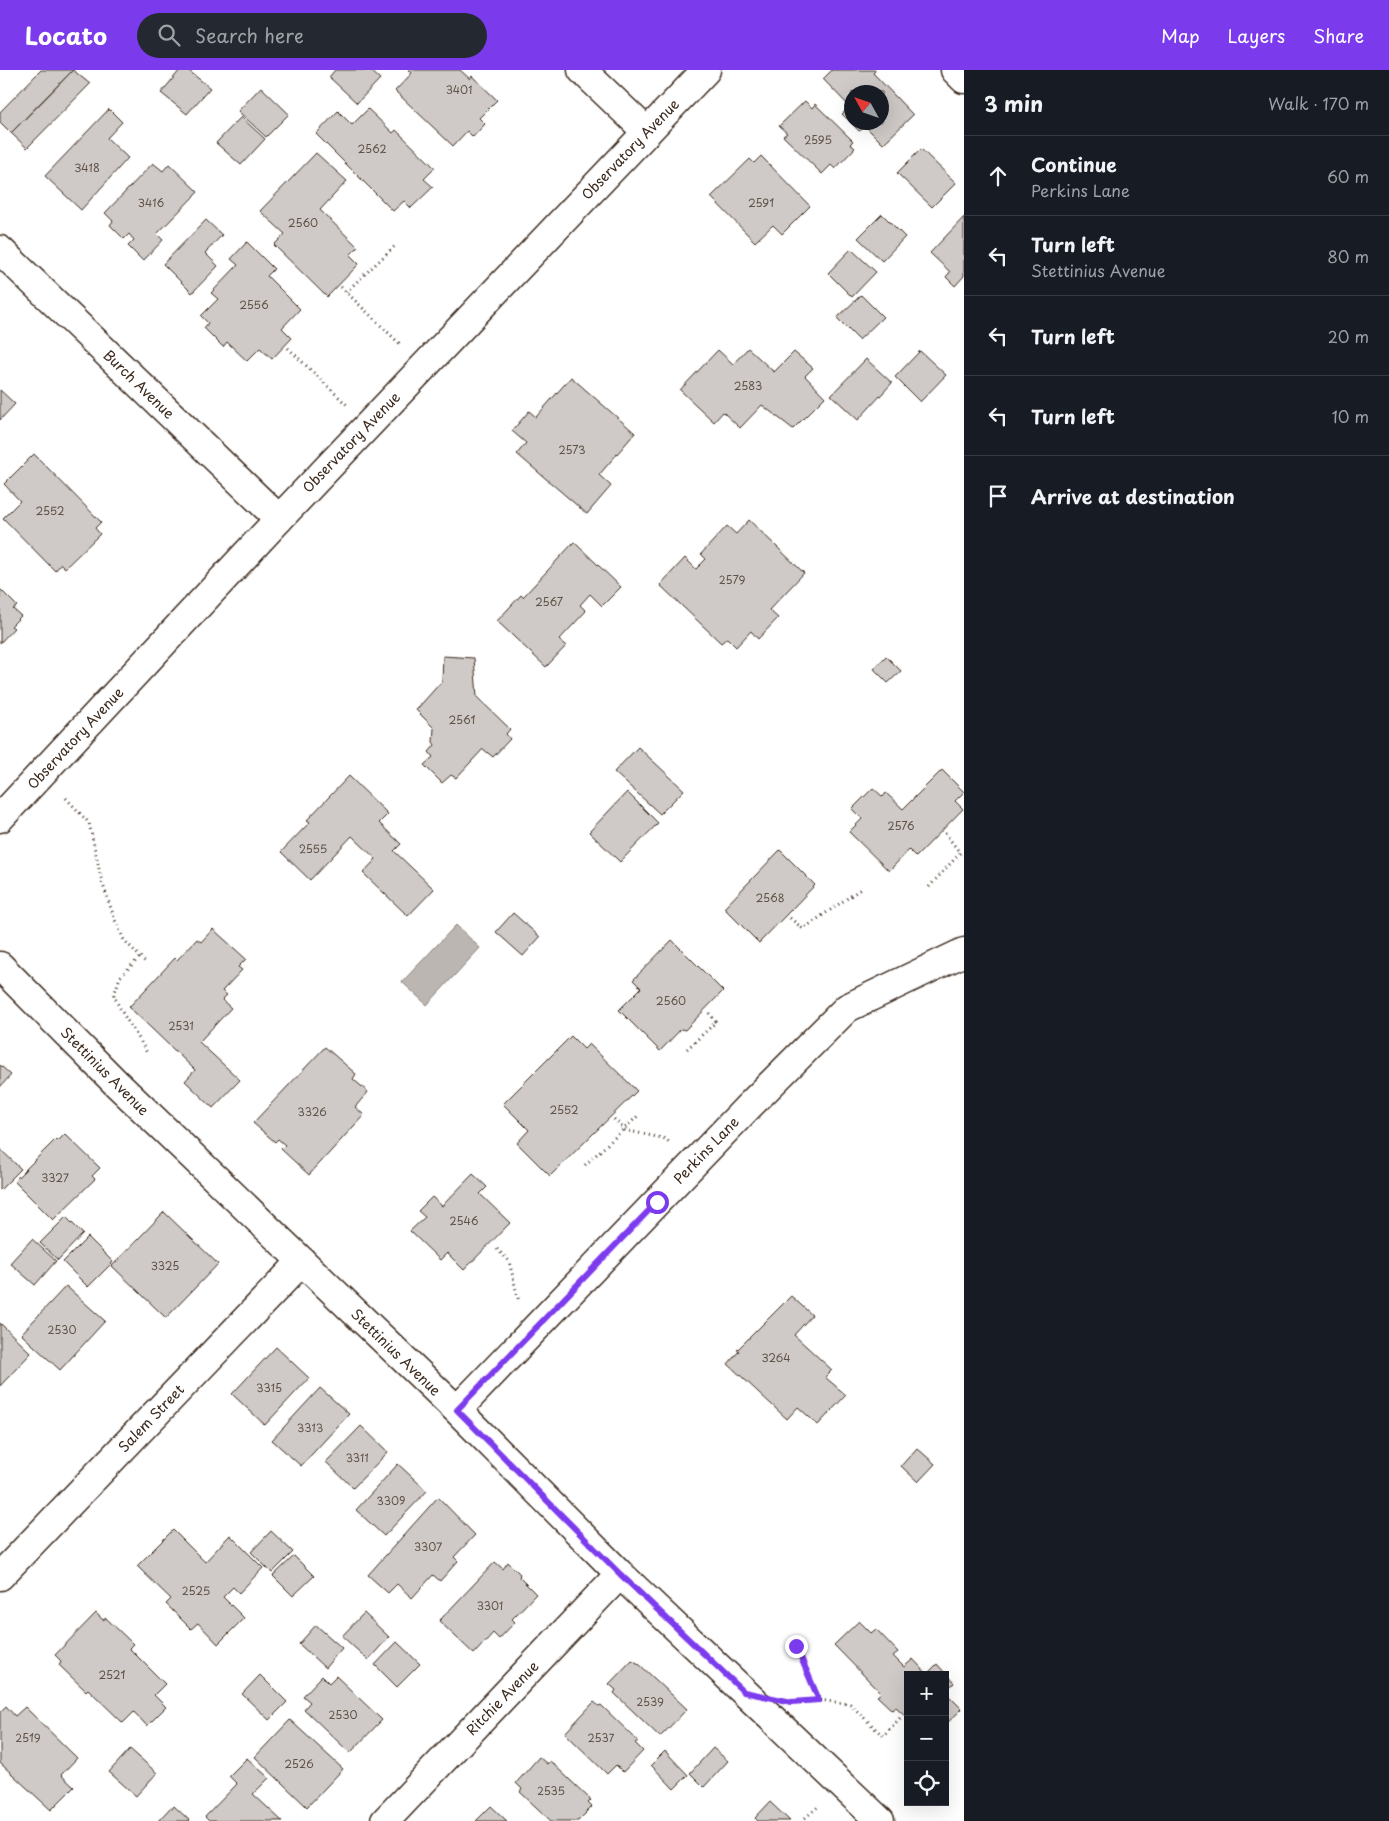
<!DOCTYPE html>
<meta charset="utf-8">
<style>
body{margin:0;font-family:"Playpen Sans",sans-serif;background:#242831;color:#f1f3f6}
.controls{position:absolute;right:15px;bottom:15px;display:grid;overflow:hidden;border-radius:0px;box-shadow:0 5px 20px #0002}
.controls button{width:45px;height:45px;display:grid;place-items:center;padding:0;border:0;border-bottom:1px solid #363941;background:#171b24;color:#f1f3f6;font:25px sans-serif}
.compass{position:absolute;left:844px;top:15px;width:45px;height:45px;border-radius:50%;background:#171b24;box-shadow:0 5px 20px #0002;rotate:310deg}
.stop{position:absolute;width:15px;height:15px;margin:-11px;border:4px solid #7c3aed;border-radius:50%;background:#fff}
.stop.end{background:#7c3aed;border-color:#fff;box-shadow:0 1px 5px #0008}
.list{margin:0;padding:0;list-style:none}
h2{display:flex;justify-content:space-between;align-items:center;height:65px;margin:0;padding:0 20px;font-size:21px}
h2 small{font-size:16px;font-weight:400;color:#9ea1a6}
.list li{display:grid;grid-template-columns:32px 1fr auto;gap:15px;align-items:center;box-sizing:border-box;height:80px;padding:0 20px;border-top:1px solid #363941}
.list b{display:block;font-size:19px;white-space:nowrap}
.list p{margin:0;font-size:16px;white-space:nowrap;color:#9ea1a6}
.list em{font-size:16px;font-style:normal;color:#9ea1a6}
.icon{flex:none;width:28px;height:28px;fill:none;stroke:currentColor;stroke-width:2;stroke-linecap:round;stroke-linejoin:round}
.map{position:relative;flex:none;width:964px;height:1751px;overflow:hidden}
header{display:flex;align-items:center;gap:30px;box-sizing:border-box;height:70px;padding:0 25px;background:#7c3aed;color:#fff}
header strong{font-size:24px}
nav{display:flex;gap:28px;margin-inline-start:auto;font-size:18px}
.search{width:350px;height:45px;background:#242831;display:flex;align-items:center;gap:12px;box-sizing:border-box;padding:0 18px;border-radius:28px;color:#9ea1a6;font-size:19px}
main{display:flex}
aside{flex:1;background:#171b24}
.map>svg:first-child{display:block}
</style>
<header>
<strong>Locato</strong>
<div class="search"><svg class="icon" aria-label="search" viewBox="0 0 24 24"><circle cx="10" cy="10" r="6"/><path d="M15 15l6 6"/></svg>Search here</div>
<nav><a>Map</a><a>Layers</a><a>Share</a></nav>
</header>
<main>
<div class="map">
<svg width="964" height="1751" viewBox="0 0 964 1751">
<rect width="100%" height="100%" fill="#fff"/>
<filter id="ink" filterUnits="userSpaceOnUse"><feTurbulence type="fractalNoise" baseFrequency=".02" numOctaves="2"/><feDisplacementMap in="SourceGraphic" scale="10" xChannelSelector="R" yChannelSelector="G"/><feConvolveMatrix kernelMatrix="1 2 1 2 8 2 1 2 1" color-interpolation-filters="sRGB"/></filter>
<g filter="url(#ink)">
<path fill="#bcb6b3" stroke="#887e77" d="M 456,855 L 480,878 L 427,935 L 402,912 Z"/>
<path fill="#cfcac7" stroke="#3b2a1e" fill-rule="evenodd" d="M 41,0 L 73,0 L 11,63 L 0,52 L 0,42 Z
M 73,0 L 90,14 L 27,78 L 11,63 Z
M 180,0 L 188,0 L 210,18 L 187,44 L 161,23 Z
M 335,0 L 370,0 L 380,9 L 357,33 L 329,7 Z
M 408,0 L 460,0 L 470,9 L 472,6 L 497,30 L 479,48 L 485,54 L 473,67 L 467,61 L 453,76 L 395,21 L 412,3 Z
M 832,0 L 876,0 L 873,3 L 913,45 L 883,74 L 866,57 L 859,61 L 842,44 L 850,37 L 823,9 ZM 852,22 L 882,22 L 882,52 L 852,52 Z
M 261,17 L 289,44 L 266,67 L 238,41 Z
M 805,31 L 812,38 L 815,34 L 853,71 L 850,74 L 855,78 L 835,99 L 831,95 L 822,104 L 783,66 L 787,63 L 779,56 Z
M 109,39 L 122,52 L 107,68 L 128,88 L 81,140 L 45,106 Z
M 368,39 L 393,63 L 396,60 L 435,98 L 424,109 L 433,117 L 411,138 L 404,131 L 393,141 L 316,64 L 338,41 L 352,55 Z
M 241,47 L 265,69 L 241,95 L 216,73 Z
M 921,79 L 956,113 L 932,137 L 897,103 Z
M 316,83 L 347,111 L 320,140 L 358,177 L 350,185 L 359,194 L 327,227 L 274,175 L 285,164 L 260,141 Z
M 761,86 L 810,136 L 782,164 L 773,155 L 755,172 L 711,127 L 750,89 L 754,93 Z
M 153,93 L 163,101 L 169,94 L 198,122 L 157,164 L 163,170 L 143,191 L 128,176 L 134,170 L 129,164 L 124,169 L 110,155 L 113,151 L 105,143 Z
M 882,144 L 905,167 L 882,191 L 858,168 Z
M 964,147 L 964,206 L 955,216 L 946,207 L 950,202 L 930,183 Z
M 206,150 L 222,165 L 205,183 L 218,196 L 192,223 L 163,194 Z
M 247,172 L 274,199 L 267,206 L 300,239 L 282,258 L 292,268 L 272,289 L 260,278 L 247,291 L 227,272 L 223,277 L 204,258 L 208,253 L 201,246 L 218,229 L 211,223 L 238,195 L 231,189 Z
M 851,179 L 876,202 L 852,227 L 828,203 Z
M 861,225 L 883,247 L 859,270 L 837,248 Z
M 748,278 L 774,302 L 794,282 L 813,298 L 805,306 L 825,327 L 793,359 L 762,335 L 740,358 L 723,342 L 714,352 L 680,320 L 718,280 L 733,294 Z
M 920,281 L 946,305 L 920,332 L 895,307 Z
M 866,289 L 892,313 L 858,350 L 831,325 Z
M 571,307 L 635,363 L 599,405 L 611,416 L 587,444 L 517,384 L 526,373 L 512,361 L 529,341 L 536,347 Z
M 0,320 L 15,334 L 0,350 Z
M 34,384 L 101,452 L 95,458 L 100,464 L 65,498 L 61,494 L 55,501 L 3,448 L 20,431 L 4,414 Z
M 749,450 L 804,503 L 769,540 L 778,548 L 758,569 L 751,561 L 736,577 L 727,568 L 721,573 L 660,515 L 685,488 L 696,499 L 706,489 L 701,484 L 727,456 L 736,464 Z
M 574,472 L 621,517 L 602,536 L 590,524 L 580,535 L 586,541 L 559,570 L 566,576 L 546,597 L 497,551 L 521,525 L 523,527 Z
M 0,519 L 17,536 L 13,539 L 21,546 L 11,556 L 14,558 L 0,573 Z
M 443,586 L 474,588 L 477,627 L 510,659 L 506,664 L 510,669 L 493,687 L 483,679 L 456,708 L 451,705 L 442,713 L 424,695 L 433,687 L 429,682 L 435,675 L 433,672 L 434,658 L 416,640 L 442,611 Z
M 886,586 L 901,601 L 888,613 L 874,599 Z
M 638,677 L 684,720 L 660,744 L 614,702 Z
M 942,700 L 964,722 L 955,731 L 963,739 L 916,787 L 909,780 L 889,801 L 849,762 L 862,749 L 852,739 L 873,718 L 883,727 L 886,723 L 903,739 Z
M 349,706 L 388,744 L 379,753 L 401,774 L 394,781 L 434,819 L 408,846 L 363,803 L 376,789 L 352,766 L 310,810 L 281,782 L 310,752 L 307,750 Z
M 627,722 L 658,753 L 620,792 L 589,762 Z
M 780,780 L 815,815 L 759,873 L 724,838 Z
M 513,843 L 540,867 L 523,886 L 496,862 Z
M 213,859 L 246,889 L 238,897 L 242,900 L 222,921 L 227,925 L 222,930 L 231,938 L 199,972 L 240,1010 L 213,1038 L 185,1011 L 195,1000 L 129,937 L 175,888 L 177,890 L 197,869 L 201,872 Z
M 672,870 L 723,921 L 685,960 L 681,959 L 660,981 L 619,940 L 641,918 L 633,910 Z
M 571,966 L 584,979 L 589,974 L 637,1021 L 550,1106 L 517,1073 L 529,1060 L 503,1034 Z
M 325,977 L 356,1004 L 353,1009 L 368,1022 L 355,1037 L 364,1045 L 309,1105 L 281,1079 L 285,1075 L 278,1069 L 275,1072 L 253,1053 Z
M 0,995 L 11,1005 L 0,1017 Z
M 65,1064 L 100,1098 L 92,1106 L 95,1109 L 53,1150 L 14,1111 L 56,1069 L 58,1071 Z
M 0,1079 L 21,1099 L 0,1120 Z
M 473,1104 L 487,1117 L 480,1124 L 510,1153 L 464,1200 L 447,1183 L 440,1190 L 410,1161 L 425,1147 L 418,1141 L 432,1127 L 442,1136 Z
M 164,1142 L 218,1194 L 166,1248 L 112,1196 Z
M 66,1147 L 83,1164 L 58,1190 L 40,1173 Z
M 88,1167 L 113,1192 L 88,1217 L 63,1192 Z
M 32,1169 L 56,1191 L 35,1215 L 10,1193 Z
M 66,1216 L 105,1251 L 60,1300 L 21,1264 Z
M 791,1226 L 812,1245 L 794,1265 L 832,1300 L 825,1307 L 846,1325 L 818,1355 L 798,1337 L 787,1349 L 728,1294 L 739,1281 L 737,1280 Z
M 0,1253 L 31,1283 L 0,1316 Z
M 276,1277 L 309,1308 L 265,1355 L 232,1324 Z
M 320,1318 L 349,1344 L 301,1396 L 272,1370 Z
M 361,1356 L 388,1382 L 353,1418 L 326,1392 Z
M 917,1378 L 935,1394 L 918,1412 L 901,1396 Z
M 398,1394 L 427,1421 L 384,1466 L 356,1440 Z
M 438,1427 L 475,1465 L 454,1487 L 458,1491 L 440,1511 L 433,1505 L 412,1528 L 397,1514 L 388,1523 L 368,1505 Z
M 173,1460 L 205,1492 L 230,1465 L 263,1498 L 239,1523 L 233,1517 L 223,1527 L 244,1548 L 218,1574 L 198,1553 L 191,1559 L 166,1534 L 171,1529 L 137,1496 Z
M 271,1461 L 293,1482 L 272,1503 L 251,1482 Z
M 294,1486 L 314,1506 L 293,1526 L 273,1506 Z
M 495,1492 L 503,1499 L 508,1492 L 520,1504 L 519,1507 L 536,1524 L 515,1546 L 512,1549 L 515,1552 L 499,1569 L 493,1563 L 474,1584 L 439,1551 Z
M 96,1543 L 103,1550 L 106,1548 L 133,1574 L 129,1578 L 165,1614 L 154,1625 L 166,1637 L 147,1656 L 134,1642 L 123,1653 L 88,1619 L 86,1621 L 59,1595 L 61,1591 L 55,1585 Z
M 364,1543 L 389,1567 L 368,1590 L 342,1566 Z
M 859,1551 L 871,1563 L 876,1559 L 898,1582 L 893,1586 L 904,1597 L 913,1589 L 927,1604 L 937,1594 L 954,1613 L 945,1621 L 945,1605 L 908,1605 L 908,1648 L 896,1637 L 892,1640 L 877,1626 L 881,1623 L 834,1575 Z
M 316,1555 L 342,1578 L 325,1598 L 299,1574 Z
M 397,1572 L 420,1594 L 397,1617 L 375,1595 Z
M 632,1590 L 639,1594 L 687,1639 L 660,1667 L 614,1623 L 616,1620 L 609,1614 Z
M 260,1605 L 287,1632 L 269,1650 L 242,1624 Z
M 322,1606 L 329,1613 L 336,1606 L 382,1650 L 350,1683 L 304,1639 L 310,1632 L 303,1626 Z
M 945,1622 L 962,1639 L 945,1655 Z
M 594,1632 L 599,1636 L 601,1635 L 638,1671 L 635,1673 L 643,1681 L 623,1702 L 616,1695 L 607,1704 L 565,1663 Z
M 6,1636 L 15,1646 L 25,1637 L 77,1688 L 61,1705 L 74,1717 L 51,1740 L 0,1693 L 0,1642 Z
M 290,1650 L 343,1699 L 307,1737 L 255,1687 Z
M 713,1678 L 728,1691 L 704,1717 L 690,1703 Z
M 130,1679 L 157,1703 L 136,1726 L 109,1702 Z
M 665,1681 L 688,1705 L 674,1719 L 651,1695 Z
M 539,1687 L 547,1694 L 550,1691 L 591,1730 L 588,1733 L 592,1737 L 578,1751 L 551,1751 L 520,1722 L 522,1719 L 516,1713 Z
M 247,1688 L 269,1708 L 253,1724 L 282,1751 L 209,1751 L 205,1747 L 237,1714 L 229,1706 Z
M 770,1732 L 790,1751 L 758,1751 L 755,1748 Z
M 174,1736 L 190,1751 L 158,1751 L 170,1738 L 172,1739 Z
M 491,1736 L 507,1751 L 476,1751 Z"/>
<g fill="none" stroke-linecap="round" stroke-linejoin="round">
<defs>
<path id="street" d="M 582,0 L 647,62
M 955,0 L 964,9
M 0,180 L 279,449
M 0,896 L 115,1012 L 457,1340 L 620,1504 L 880,1751
M 457,1340 L 747,1038 L 847,938 L 964,882
M 0,1506 L 302,1191
M 385,1751 L 620,1504"/>
<path id="secondary" d="M 0,748 L 279,449 L 706,0"/>
</defs>
<use href="#street" stroke="#3b2a1e" stroke-width="31"/>
<use href="#secondary" stroke="#3b2a1e" stroke-width="31"/>
<path stroke="#3b2a1e" stroke-width="3" stroke-dasharray="1 4" stroke-linecap="butt" d="M 341,217 L 402,276
M 346,222 L 397,174
M 288,278 L 347,335
M 66,728 L 89,753 L 102,812 L 115,850 L 124,870 L 146,893
M 929,817 L 960,783 L 945,763
M 790,848 L 803,859 L 862,818
M 139,888 L 120,907 L 114,925 C 122,947 138,964 148,985
M 687,979 L 716,952 L 708,942
M 614,1049 L 625,1060 L 666,1069 L 671,1074
M 585,1095 L 640,1044
M 497,1179 L 509,1191 L 519,1232
M 796,1576 L 819,1630
M 800,1632 L 819,1630 L 850,1634 L 883,1666 L 901,1647
M 805,1748 L 820,1735"/>
<use href="#street" stroke="#fff" stroke-width="28"/>
<use href="#secondary" stroke="#fff" stroke-width="28"/>
</g>
</g>
<g fill="none" stroke-linecap="round" stroke-linejoin="round" filter="url(#ink)">
<path stroke="#7c3aed" stroke-width="6" d="M 657,1132 L 457,1340 L 620,1504 L 744,1622 L 792,1632 L 819,1630 L 796,1576"/>
</g>
<g text-anchor="middle" dominant-baseline="central" stroke-width="4" stroke-linejoin="round" paint-order="stroke">
<g font-size="11" fill="#605248">
<text x="459" y="19">3401</text>
<text x="818" y="69">2595</text>
<text x="372" y="78">2562</text>
<text x="87" y="97">3418</text>
<text x="151" y="132">3416</text>
<text x="761" y="132">2591</text>
<text x="303" y="152">2560</text>
<text x="254" y="234">2556</text>
<text x="748" y="315">2583</text>
<text x="572" y="379">2573</text>
<text x="50" y="440">2552</text>
<text x="732" y="509">2579</text>
<text x="549" y="531">2567</text>
<text x="462" y="649">2561</text>
<text x="901" y="755">2576</text>
<text x="313" y="778">2555</text>
<text x="770" y="827">2568</text>
<text x="671" y="930">2560</text>
<text x="181" y="955">2531</text>
<text x="564" y="1039">2552</text>
<text x="312" y="1041">3326</text>
<text x="55" y="1107">3327</text>
<text x="464" y="1150">2546</text>
<text x="165" y="1195">3325</text>
<text x="62" y="1259">2530</text>
<text x="776" y="1287">3264</text>
<text x="269" y="1317">3315</text>
<text x="310" y="1357">3313</text>
<text x="357" y="1387">3311</text>
<text x="391" y="1430">3309</text>
<text x="428" y="1476">3307</text>
<text x="196" y="1520">2525</text>
<text x="490" y="1535">3301</text>
<text x="112" y="1604">2521</text>
<text x="650" y="1631">2539</text>
<text x="343" y="1644">2530</text>
<text x="28" y="1667">2519</text>
<text x="601" y="1667">2537</text>
<text x="299" y="1693">2526</text>
<text x="551" y="1720">2535</text>
</g>
<g font-size="14" fill="#3b2a1e" stroke="#fff">
<text transform="translate(630 79) rotate(-46)">Observatory Avenue</text>
<text transform="translate(139 314) rotate(44)">Burch Avenue</text>
<text transform="translate(351 372) rotate(-46)">Observatory Avenue</text>
<text transform="translate(75 668) rotate(-47)">Observatory Avenue</text>
<text transform="translate(105 1001) rotate(45)">Stettinius Avenue</text>
<text transform="translate(706 1080) rotate(-46)">Perkins Lane</text>
<text transform="translate(396 1282) rotate(44)">Stettinius Avenue</text>
<text transform="translate(151 1348) rotate(-46)">Salem Street</text>
<text transform="translate(502 1628) rotate(-46)">Ritchie Avenue</text>
</g>
</g>
</svg>
<div class="controls">
<button>+</button>
<button>−</button>
<button><svg class="icon" aria-label="locate" viewBox="0 0 24 24"><circle cx="12" cy="12" r="6"/><path d="M12 2v4M12 18v4M2 12h4M18 12h4"/></svg></button>
</div>
<svg class="compass" viewBox="-18 -18 36 36"><path d="M0-13l5 13h-10z" fill="#e53935"/><path d="M0 13l5-13h-10z" fill="#9ea1a6"/></svg>
<div class="stop" style="left:657px;top:1132px"></div>
<div class="stop end" style="left:796px;top:1576px"></div>
</div>
<aside>
<h2>3 min<small>Walk · 170 m</small></h2>
<ul class="list">
<li><svg class="icon" aria-label="ahead" viewBox="0 0 24 24"><path d="M12 20V5M6 11l6-6 6 6"/></svg><div><b>Continue</b><p>Perkins Lane</p></div><em>60 m</em></li>
<li><svg class="icon" aria-label="left" viewBox="0 0 24 24"><path d="M17 20v-9H6M10 6l-5 5 5 5"/></svg><div><b>Turn left</b><p>Stettinius Avenue</p></div><em>80 m</em></li>
<li><svg class="icon" aria-label="left" viewBox="0 0 24 24"><path d="M17 20v-9H6M10 6l-5 5 5 5"/></svg><div><b>Turn left</b></div><em>20 m</em></li>
<li><svg class="icon" aria-label="left" viewBox="0 0 24 24"><path d="M17 20v-9H6M10 6l-5 5 5 5"/></svg><div><b>Turn left</b></div><em>10 m</em></li>
<li><svg class="icon" aria-label="arrive" viewBox="0 0 24 24"><path d="M6 21V4h12l-3 4 3 4H6"/></svg><div><b>Arrive at destination</b></div></li>
</ul>
</aside>
</main>
